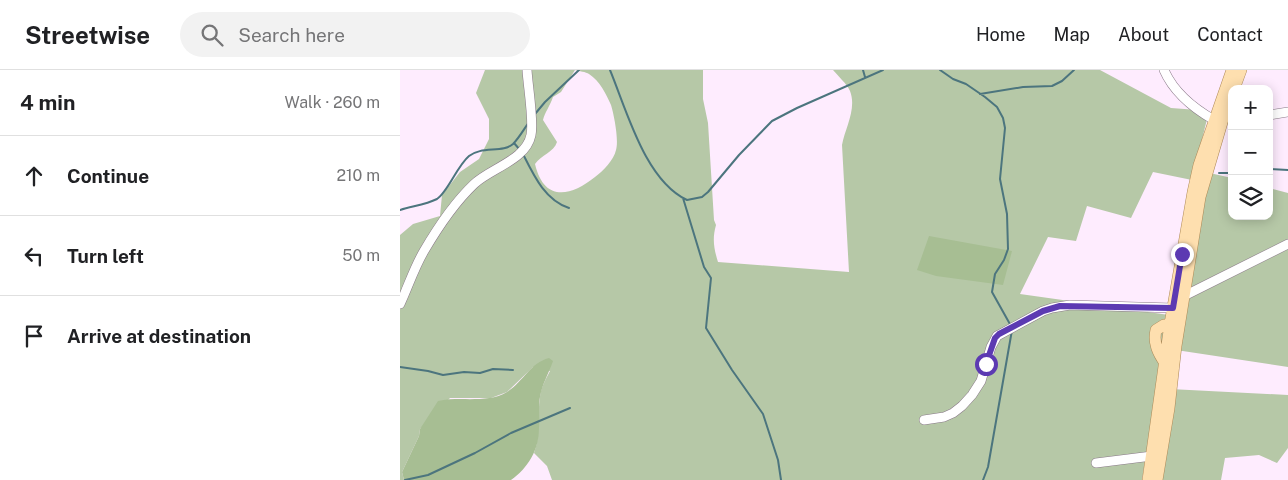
<!DOCTYPE html>
<meta charset="utf-8">
<style>
body{margin:0;font-family:"Public Sans",sans-serif;background:#f2f2f2;color:#202124}
.controls{position:absolute;right:15px;top:15px;display:grid;overflow:hidden;border-radius:10px;box-shadow:0 2px 12px #0003}
.controls button{width:45px;height:45px;display:grid;place-items:center;padding:0;border:0;border-bottom:1px solid #e0e0e0;background:#fff;color:#202124;font:25px sans-serif}
.stop{position:absolute;width:15px;height:15px;margin:-11px;border:4px solid #5c3ab2;border-radius:50%;background:#fff}
.stop.end{background:#5c3ab2;border-color:#fff;box-shadow:0 1px 5px #0008}
.list{margin:0;padding:0;list-style:none}
h2{display:flex;justify-content:space-between;align-items:center;height:65px;margin:0;padding:0 20px;font-size:21px}
h2 small{font-size:16px;font-weight:400;color:#757577}
.list li{display:grid;grid-template-columns:32px 1fr auto;gap:15px;align-items:center;box-sizing:border-box;height:80px;padding:0 20px;border-top:1px solid #e0e0e0}
.list b{display:block;font-size:19px;white-space:nowrap}
.list em{font-size:16px;font-style:normal;color:#757577}
.icon{flex:none;width:28px;height:28px;fill:none;stroke:currentColor;stroke-width:2;stroke-linecap:round;stroke-linejoin:round}
.map{position:relative;flex:none;width:888px;height:410px;overflow:hidden}
header{display:flex;align-items:center;gap:30px;box-sizing:border-box;height:70px;padding:0 25px;background:#fff;border-bottom:1px solid #e0e0e0}
header strong{font-size:24px}
nav{display:flex;gap:28px;margin-inline-start:auto;font-size:18px}
.search{width:350px;height:45px;background:#f2f2f2;display:flex;align-items:center;gap:12px;box-sizing:border-box;padding:0 18px;border-radius:28px;color:#757577;font-size:19px}
main{display:flex}
aside{flex:1;background:#fff}
.map>svg:first-child{display:block}
</style>
<header>
<strong>Streetwise</strong>
<div class="search"><svg class="icon" aria-label="search" viewBox="0 0 24 24"><circle cx="10" cy="10" r="6"/><path d="M15 15l6 6"/></svg>Search here</div>
<nav><a>Home</a><a>Map</a><a>About</a><a>Contact</a></nav>
</header>
<main>
<aside>
<h2>4 min<small>Walk · 260 m</small></h2>
<ul class="list">
<li><svg class="icon" aria-label="ahead" viewBox="0 0 24 24"><path d="M12 20V5M6 11l6-6 6 6"/></svg><div><b>Continue</b></div><em>210 m</em></li>
<li><svg class="icon" aria-label="left" viewBox="0 0 24 24"><path d="M17 20v-9H6M10 6l-5 5 5 5"/></svg><div><b>Turn left</b></div><em>50 m</em></li>
<li><svg class="icon" aria-label="arrive" viewBox="0 0 24 24"><path d="M6 21V4h12l-3 4 3 4H6"/></svg><div><b>Arrive at destination</b></div></li>
</ul>
</aside>
<div class="map">
<svg width="888" height="410" viewBox="0 0 888 410">
<rect width="100%" height="100%" fill="#feecfe"/>
<path fill="#b6c8a7" fill-rule="evenodd" d="M 85,0 L 303,0 L 303,29 L 308,53 L 314,150 L 316,155 C 312,169 314,179 318,192 L 449,202 L 442,75 C 445,58 457,39 450,21 C 447,14 438,6 433,0 L 700,0 L 771,38 L 798,40 L 808,45 L 792,110 L 753,102 L 731,148 L 687,136 L 676,171 L 648,167 L 620,224 L 769,245 L 742,410 L 152,410 L 147,396 L 134,383 C 141,364 137,346 140,327 C 141,317 146,309 150,301 L 133,297 L 107,322 L 91,328 L 50,328 L 20,359 L 19,366 L 2,402 L 4,410 L 0,410 L 0,165 L 13,154 L 40,146 L 42,125 L 60,102 L 79,89 L 89,69 L 89,49 L 76,23 ZM 175,0 C 179,1 186,2 189,4 C 200,11 206,24 211,35 C 214,45 219,70 216,80 C 214,90 203,101 195,107 C 170,127 144,132 135,94 C 141,85 154,82 157,72 L 143,50 C 145,42 150,36 153,27 L 161,22 Z
M 805,102 L 832,108 L 832,146 L 869,146 L 869,118 L 888,123 L 888,297 L 776,280 Z
M 770,319 L 888,325 L 888,378 L 877,393 L 859,385 L 825,388 L 821,410 L 755,410 Z"/>
<path fill="#a7be93" d="M 529,166 L 612,181 L 603,215 L 536,206 L 517,200 Z
M 149,288 L 153,291 C 149,303 142,314 140,327 C 138,337 140,348 139,358 C 139,380 128,398 111,410 L 4,410 L 2,402 L 19,366 L 20,359 L 38,331 C 60,326 87,334 107,322 C 123,312 130,293 149,288 Z"/>
<g fill="none" stroke-linecap="round" stroke-linejoin="round">
<path stroke="#4c757e" stroke-width="2" d="M 210,0 C 227,41 245,110 287,130 L 302,127 L 308,122 L 339,85 L 372,51 L 397,38 L 483,0
M 463,0 L 465,7
M 540,0 L 553,9 L 566,14 L 585,27 L 597,37 L 603,48 L 605,58 L 600,109 L 607,144 L 608,179 L 604,190 L 595,204 L 592,222 L 611,256
M 580,24 L 623,17 L 652,16 L 662,11 L 674,0
M 135,44 L 145,32 L 179,0
M 114,73 L 120,80
M 123,84 C 134,106 145,130 169,138
M 869,99 L 888,100
M 819,103 L 832,103
M 283,128 L 304,197 L 311,208 L 306,258 L 332,300 L 363,344 L 378,390 L 381,410
M 0,140 C 12,136 25,135 37,129 C 48,122 57,96 69,86 C 81,76 103,83 113,74 C 119,68 124,59 129,52
M 0,297 L 28,301 L 43,305 L 64,302 L 80,303 L 93,299 L 113,300
M 5,410 L 28,405 L 75,383 L 111,363 L 170,338
M 583,410 L 588,397 L 612,260"/>
<defs>
<path id="minor" d="M 764,0 C 774,23 793,38 814,50
M 869,45 L 888,42
M 784,226 L 888,174
M 0,234 C 8,217 14,198 24,181 C 38,157 54,133 74,114 C 91,98 126,90 131,65 C 134,51 128,17 127,0
M 524,350 L 544,347 L 553,343 L 562,336 L 572,325 L 581,311 L 591,277 L 597,266 L 643,241 L 652,238 L 670,235 L 773,238
M 696,393 L 752,386"/>
<path id="major" d="M 834,19 L 841,0
M 765,293 C 758,283 753,273 756,260 L 764,255 L 777,256
M 748,410 L 770,254 L 793,122 L 799,95 L 832,0
M 757,410 L 769,338 L 776,276 L 800,127 L 823,49 L 832,26"/>
</defs>
<use href="#minor" stroke="#897988" stroke-width="10"/>
<use href="#major" stroke="#ad8957" stroke-width="12"/>
<use href="#minor" stroke="#fff" stroke-width="9"/>
<use href="#major" stroke="#fedfaf" stroke-width="11"/>
</g>
<g fill="none" stroke-linecap="round" stroke-linejoin="round">
<path stroke="#5c3ab2" stroke-width="6" d="M 586,294 L 595,268 L 599,264 L 643,241 L 660,236 L 773,238 L 782,184"/>
</g>
</svg>
<div class="controls">
<button>+</button>
<button>−</button>
<button><svg class="icon" aria-label="layers" viewBox="0 0 24 24"><path d="M12 4l9 5-9 5-9-5zM3 14l9 5 9-5"/></svg></button>
</div>
<div class="stop" style="left:586px;top:294px"></div>
<div class="stop end" style="left:782px;top:184px"></div>
</div>
</main>
